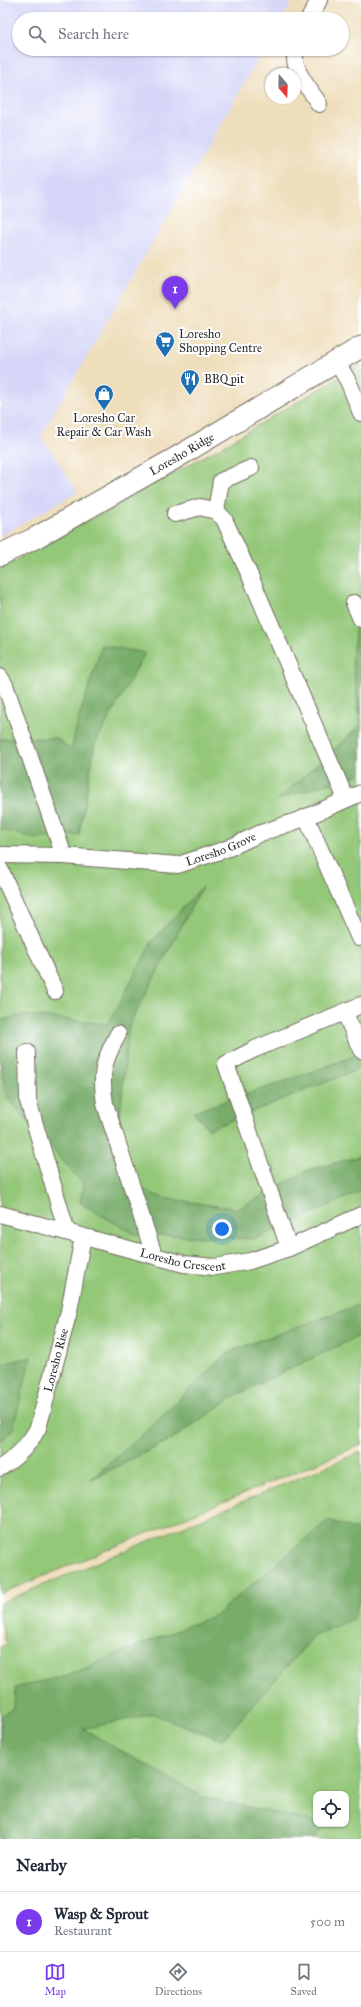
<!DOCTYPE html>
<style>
body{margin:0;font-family:"IM FELL Great Primer",serif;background:#f6f6f7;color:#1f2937}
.controls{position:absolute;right:12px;bottom:12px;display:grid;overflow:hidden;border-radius:8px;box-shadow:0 1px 3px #0004}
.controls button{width:36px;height:36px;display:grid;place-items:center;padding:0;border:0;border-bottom:1px solid #e0e1e3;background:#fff;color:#1f2937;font:20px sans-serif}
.compass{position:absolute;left:265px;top:68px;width:36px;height:36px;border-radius:50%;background:#fff;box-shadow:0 1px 3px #0004;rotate:161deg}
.you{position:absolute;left:222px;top:1229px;width:14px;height:14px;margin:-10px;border:3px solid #fff;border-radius:50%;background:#1a73e8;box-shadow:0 0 0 6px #1a73e833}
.badge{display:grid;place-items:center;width:26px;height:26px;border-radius:50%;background:#7c3aed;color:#fff;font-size:13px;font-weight:700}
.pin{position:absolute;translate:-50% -33px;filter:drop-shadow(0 1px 2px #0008)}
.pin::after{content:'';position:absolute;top:21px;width:14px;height:12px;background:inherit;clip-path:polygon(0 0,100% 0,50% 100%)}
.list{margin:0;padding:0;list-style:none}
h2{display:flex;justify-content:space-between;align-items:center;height:52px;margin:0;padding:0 16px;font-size:17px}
h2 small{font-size:13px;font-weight:400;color:#747a83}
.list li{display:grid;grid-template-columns:26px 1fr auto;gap:12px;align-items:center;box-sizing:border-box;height:60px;padding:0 16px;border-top:1px solid #e0e1e3}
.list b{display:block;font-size:15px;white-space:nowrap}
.list p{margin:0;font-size:13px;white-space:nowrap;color:#747a83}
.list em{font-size:13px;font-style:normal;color:#747a83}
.icon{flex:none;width:22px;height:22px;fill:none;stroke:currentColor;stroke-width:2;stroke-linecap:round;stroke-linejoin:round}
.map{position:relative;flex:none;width:361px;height:1839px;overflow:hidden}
.search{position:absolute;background:#fff;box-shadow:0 1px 3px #0004;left:12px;right:12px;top:12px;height:44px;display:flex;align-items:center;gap:10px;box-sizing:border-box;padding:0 14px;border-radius:22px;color:#747a83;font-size:15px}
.sheet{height:112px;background:#fff}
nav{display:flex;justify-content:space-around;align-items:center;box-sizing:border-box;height:56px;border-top:1px solid #e0e1e3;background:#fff;font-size:11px;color:#747a83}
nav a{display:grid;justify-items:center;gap:2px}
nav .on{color:#7c3aed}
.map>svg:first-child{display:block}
</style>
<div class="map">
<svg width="361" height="1839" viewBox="0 0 361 1839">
<rect width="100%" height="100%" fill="#fff"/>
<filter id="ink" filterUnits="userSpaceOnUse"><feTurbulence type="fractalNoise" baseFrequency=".025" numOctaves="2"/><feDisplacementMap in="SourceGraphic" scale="8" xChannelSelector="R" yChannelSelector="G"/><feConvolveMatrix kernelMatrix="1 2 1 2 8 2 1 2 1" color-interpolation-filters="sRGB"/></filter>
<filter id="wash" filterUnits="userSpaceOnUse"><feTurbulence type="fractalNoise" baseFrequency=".012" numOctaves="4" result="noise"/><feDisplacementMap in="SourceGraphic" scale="16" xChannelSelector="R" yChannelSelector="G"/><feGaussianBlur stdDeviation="0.9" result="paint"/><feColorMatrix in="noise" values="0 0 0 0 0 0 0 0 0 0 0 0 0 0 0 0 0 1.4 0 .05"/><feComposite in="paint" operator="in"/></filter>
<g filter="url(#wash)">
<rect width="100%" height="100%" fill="#efdebc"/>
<path fill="#d6d7f8" d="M 0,0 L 293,0 L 282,19 L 19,19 L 19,49 L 264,49 L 41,436 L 78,492 L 0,536 Z"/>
<path fill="#94c879" stroke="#607a52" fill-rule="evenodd" d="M 361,364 L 361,1445 L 0,1594 L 0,569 L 223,446 Z
M 361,1452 L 361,1839 L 0,1839 L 0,1647 L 7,1644 L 0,1624 L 0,1603 ZM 316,1794 L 346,1794 L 346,1824 L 316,1824 Z"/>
<path fill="#77ac69" stroke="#516c4a" d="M 357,615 L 361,625 L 361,774 L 278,799 L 361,725 L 352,659 Z
M 102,645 L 145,653 L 95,744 L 79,835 L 35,839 L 0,829 L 0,739 L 57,738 L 71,750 L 79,717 Z
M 202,887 L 129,1026 L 118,1134 L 125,1182 L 163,1198 L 238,1209 L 306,1171 L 361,1156 L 361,1191 L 255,1239 L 134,1234 L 80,1203 L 83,1184 L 6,1096 L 0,1055 L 0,1020 L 26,1015 L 108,1024 L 153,940 Z
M 361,1053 L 361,1068 L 209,1129 L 193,1112 L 315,1071 Z
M 361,1304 L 361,1335 L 238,1394 L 172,1439 L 90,1480 L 142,1435 L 228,1352 Z
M 31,1357 L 12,1432 L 0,1441 L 0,1364 Z
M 328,1520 L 361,1531 L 361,1593 L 354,1618 L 314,1636 L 222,1740 L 153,1714 L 83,1729 L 203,1797 L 316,1822 L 316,1824 L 325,1824 L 314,1839 L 0,1839 L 0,1716 L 14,1708 L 15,1688 L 85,1670 L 102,1660 L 216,1615 Z"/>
</g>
<g filter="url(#ink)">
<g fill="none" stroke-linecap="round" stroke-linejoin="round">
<defs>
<g id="minor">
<path d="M 309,19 L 319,0"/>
<path d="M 296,49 C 290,69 309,87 319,104"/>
<path d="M 337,362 L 349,383 L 361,413"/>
<path d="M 216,511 L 221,481 L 251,468"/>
<path d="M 175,514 L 200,507 L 216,511 L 224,519 L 250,576 L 346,799"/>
<path d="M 354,603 L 361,619"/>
<path d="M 0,677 L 5,685 L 64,856"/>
<path d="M 306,817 L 359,938"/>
<path id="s1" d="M 0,855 L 64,856 L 178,865 L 229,848 L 261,833 L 302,819 L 361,793"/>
<path d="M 0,869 L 55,991"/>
<path d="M 345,1013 L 361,1050"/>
<path d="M 118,1034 C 103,1063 100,1071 105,1104 L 154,1255"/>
<path d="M 27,1052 L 28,1101 L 67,1232"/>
<path id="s2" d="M 0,1214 L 184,1264 L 215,1267 L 250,1261 L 289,1248 L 361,1215"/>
<path d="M 289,1248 L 226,1064 L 255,1049 L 361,1005"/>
<path id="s3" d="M 0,1468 C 17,1457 28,1446 38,1428 L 69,1311 L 83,1237"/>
</g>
<g id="major">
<path id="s4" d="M 0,555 L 37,537 L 179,456 L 361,347"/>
</g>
</defs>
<use href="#minor" stroke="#706a5e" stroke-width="18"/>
<use href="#major" stroke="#706a5e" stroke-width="23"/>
<use href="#minor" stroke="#fff" stroke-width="16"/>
<use href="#major" stroke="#fff" stroke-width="21"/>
</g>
</g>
<defs>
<symbol id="supermarket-pin" viewBox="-11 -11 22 30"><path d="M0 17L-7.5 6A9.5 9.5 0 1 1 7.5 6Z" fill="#1f6fb2" stroke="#fff"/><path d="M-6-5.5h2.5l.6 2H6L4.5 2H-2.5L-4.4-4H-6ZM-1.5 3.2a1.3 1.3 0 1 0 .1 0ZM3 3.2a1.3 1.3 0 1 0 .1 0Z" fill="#fff"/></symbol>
<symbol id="restaurant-pin" viewBox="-11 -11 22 30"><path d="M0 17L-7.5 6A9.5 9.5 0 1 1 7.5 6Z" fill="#1f6fb2" stroke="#fff"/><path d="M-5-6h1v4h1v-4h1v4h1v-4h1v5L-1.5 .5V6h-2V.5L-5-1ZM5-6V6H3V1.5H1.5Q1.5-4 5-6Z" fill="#fff"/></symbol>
<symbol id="shop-pin" viewBox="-11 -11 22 30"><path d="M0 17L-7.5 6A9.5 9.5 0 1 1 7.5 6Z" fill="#1f6fb2" stroke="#fff"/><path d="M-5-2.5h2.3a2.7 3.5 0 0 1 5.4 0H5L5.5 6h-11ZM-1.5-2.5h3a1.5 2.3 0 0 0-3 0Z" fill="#fff"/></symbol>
</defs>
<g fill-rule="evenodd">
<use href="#supermarket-pin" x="154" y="330" width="22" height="30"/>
<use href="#restaurant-pin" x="179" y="368" width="22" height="30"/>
<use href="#shop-pin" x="93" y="383" width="22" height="30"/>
</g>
<g text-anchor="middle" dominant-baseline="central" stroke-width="4" stroke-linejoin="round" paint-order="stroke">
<g font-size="12" fill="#2b2b2b" stroke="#fff" text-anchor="start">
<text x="179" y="334">Loresho<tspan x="179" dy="14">Shopping Centre</tspan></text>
<text x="204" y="379">BBQ pit</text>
<text x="104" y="418" text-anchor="middle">Loresho Car<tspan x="104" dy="14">Repair &amp; Car Wash</tspan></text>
</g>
<g font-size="12" fill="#2b2b2b" stroke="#fff">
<text stroke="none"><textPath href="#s4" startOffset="208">Loresho Ridge</textPath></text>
<text stroke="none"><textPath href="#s1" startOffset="224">Loresho Grove</textPath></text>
<text stroke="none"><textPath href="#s2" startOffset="189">Loresho Crescent</textPath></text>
<text stroke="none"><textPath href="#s3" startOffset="126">Loresho Rise</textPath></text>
</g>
</g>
</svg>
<div class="controls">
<button><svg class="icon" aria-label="locate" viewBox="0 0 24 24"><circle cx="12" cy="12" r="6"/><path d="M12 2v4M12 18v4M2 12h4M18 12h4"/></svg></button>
</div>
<svg class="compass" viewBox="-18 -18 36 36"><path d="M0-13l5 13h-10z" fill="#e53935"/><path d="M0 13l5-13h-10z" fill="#747a83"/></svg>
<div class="you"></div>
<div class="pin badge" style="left:175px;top:309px">1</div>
<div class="search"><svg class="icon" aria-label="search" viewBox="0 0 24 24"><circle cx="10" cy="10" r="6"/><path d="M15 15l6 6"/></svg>Search here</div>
</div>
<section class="sheet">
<h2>Nearby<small></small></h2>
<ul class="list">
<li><span class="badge">1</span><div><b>Wasp &amp; Sprout</b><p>Restaurant</p></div><em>500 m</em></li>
</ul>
</section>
<nav>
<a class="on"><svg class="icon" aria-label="map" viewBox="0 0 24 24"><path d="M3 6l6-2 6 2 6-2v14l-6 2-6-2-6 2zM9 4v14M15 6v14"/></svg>Map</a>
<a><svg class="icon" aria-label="directions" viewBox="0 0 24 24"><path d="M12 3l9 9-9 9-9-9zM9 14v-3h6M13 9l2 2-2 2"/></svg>Directions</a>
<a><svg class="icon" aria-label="saved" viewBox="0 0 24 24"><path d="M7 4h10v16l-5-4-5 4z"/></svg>Saved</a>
</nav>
